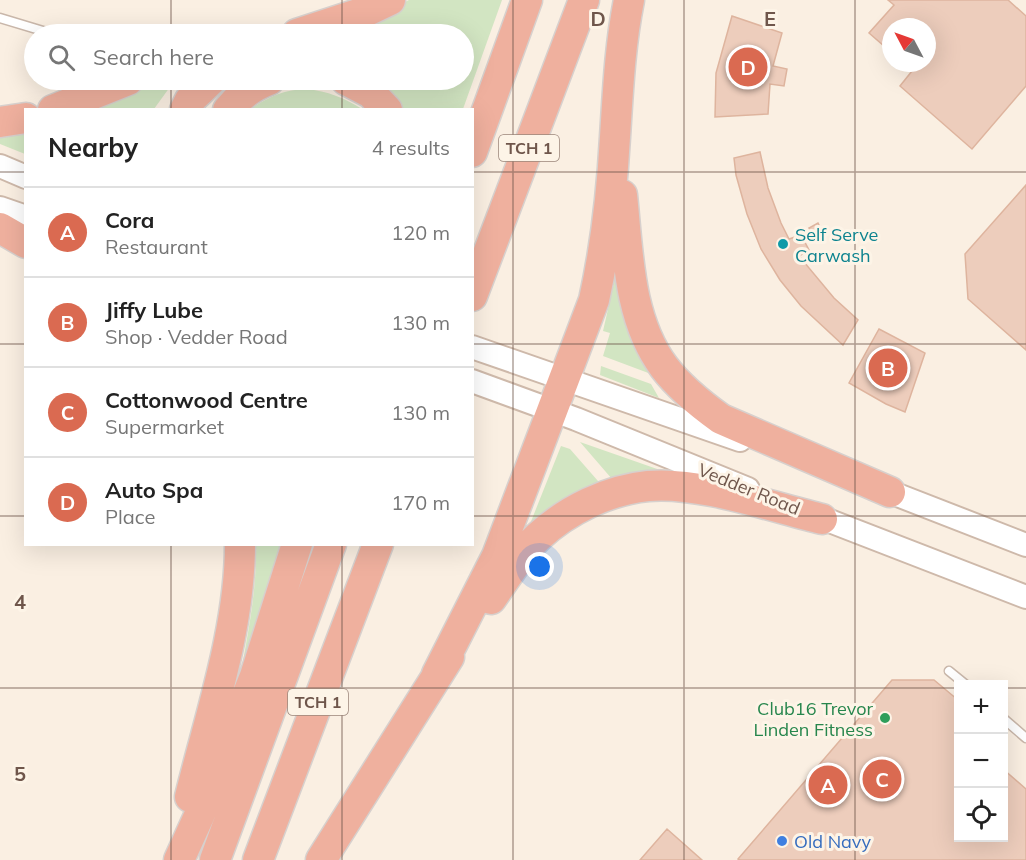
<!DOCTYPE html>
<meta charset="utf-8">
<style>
body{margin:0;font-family:Mulish,sans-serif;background:#f6f6f6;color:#222}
.controls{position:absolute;right:18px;bottom:18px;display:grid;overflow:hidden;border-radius:0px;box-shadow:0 6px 24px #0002}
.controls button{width:54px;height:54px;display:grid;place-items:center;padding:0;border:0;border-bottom:2px solid #e0e0e0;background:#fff;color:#222;font:30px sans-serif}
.compass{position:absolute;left:882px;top:18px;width:54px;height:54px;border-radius:50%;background:#fff;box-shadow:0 6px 24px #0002;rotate:311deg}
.you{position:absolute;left:540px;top:567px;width:21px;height:21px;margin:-15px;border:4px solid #fff;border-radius:50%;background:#1a73e8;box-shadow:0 0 0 9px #1a73e833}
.badge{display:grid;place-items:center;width:39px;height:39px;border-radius:50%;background:#da6a51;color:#fff;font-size:20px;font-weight:700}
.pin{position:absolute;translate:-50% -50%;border:3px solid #fff;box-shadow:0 2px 6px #0006}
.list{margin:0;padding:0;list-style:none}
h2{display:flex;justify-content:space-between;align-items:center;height:78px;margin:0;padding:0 24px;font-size:26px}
h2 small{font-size:20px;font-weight:400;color:#767676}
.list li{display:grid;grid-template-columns:39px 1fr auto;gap:18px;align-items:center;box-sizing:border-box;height:90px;padding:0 24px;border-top:2px solid #e0e0e0}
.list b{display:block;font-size:22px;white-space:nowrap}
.list p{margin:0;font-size:20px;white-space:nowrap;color:#767676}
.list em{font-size:20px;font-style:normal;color:#767676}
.icon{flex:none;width:33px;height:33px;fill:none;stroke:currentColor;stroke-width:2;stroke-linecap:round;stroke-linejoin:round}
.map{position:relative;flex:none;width:1026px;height:860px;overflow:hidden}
.search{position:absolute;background:#fff;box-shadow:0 6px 24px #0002;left:24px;top:24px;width:450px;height:66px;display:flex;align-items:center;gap:15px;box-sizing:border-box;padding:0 21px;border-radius:33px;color:#767676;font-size:22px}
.panel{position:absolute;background:#fff;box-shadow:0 6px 24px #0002;left:24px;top:108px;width:450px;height:438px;border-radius:0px}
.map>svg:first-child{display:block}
</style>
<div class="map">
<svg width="1026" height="860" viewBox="0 0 1026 860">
<rect width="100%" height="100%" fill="#faefe2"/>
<path fill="#d2e5c2" d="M 409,0 L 502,0 L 463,109 L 398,109 L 368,80 L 464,80 L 464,34 L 341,34 Z
M 151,80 L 175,80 L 154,109 L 79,110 Z
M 306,89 C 328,91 344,98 362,109 L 249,110 C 268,97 283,90 306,89 Z
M 25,127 L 25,154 L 0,144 L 0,134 Z
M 616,274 L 651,374 L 603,356 L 610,333 L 603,331 Z
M 601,366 L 651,384 L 659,398 L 600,375 Z
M 580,442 L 660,470 L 658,473 L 612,479 Z
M 561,446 L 570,449 L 598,481 L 597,484 L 532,527 L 530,524 Z
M 256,545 L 285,545 L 240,677 C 248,634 257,589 256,545 Z"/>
<path fill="#edcdbc" stroke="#deb49e" stroke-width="1.5" d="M 888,0 L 1008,0 L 1026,16 L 1026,86 L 972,149 L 900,86 L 912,71 L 903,63 L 927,63 L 927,27 L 891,27 L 891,52 L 869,33 L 894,5 Z
M 732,16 L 782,33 L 773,66 L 787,69 L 784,86 L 770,84 L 768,114 L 715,117 L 716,73 Z
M 760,152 L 768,188 L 781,223 L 789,239 L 801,235 L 809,250 L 799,256 L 834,298 L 858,320 L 843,345 L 801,306 L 780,280 L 761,249 L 747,214 L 736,175 L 734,158 Z
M 1026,185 L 1026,350 L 968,299 L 965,254 Z
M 818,223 L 822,231 L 813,235 L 809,228 Z
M 879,329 L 925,353 L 905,412 L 886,404 L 849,383 Z
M 892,680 L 934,680 L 958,700 L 958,838 L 1004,838 L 1004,770 L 1026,789 L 1026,860 L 740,860 L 738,859 Z
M 667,829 L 702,860 L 640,860 Z"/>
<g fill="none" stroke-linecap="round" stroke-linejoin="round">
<defs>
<path id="service" d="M 0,18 L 53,34
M 949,671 L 965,684
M 1004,719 L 1026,738"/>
<path id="secondary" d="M 0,166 L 26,177
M 0,208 L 26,217
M 472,347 L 740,440
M 472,381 L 576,419 L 748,489
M 877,487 L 1026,545
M 809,513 L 1026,597"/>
<path id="motorway" d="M 297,34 L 367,11 L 390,0
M 346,80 L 371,93 L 387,110
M 53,110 L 128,80
M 185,110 L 190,100 L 211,80
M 228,110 C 239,96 253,86 269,80
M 0,122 L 26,118
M 472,152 L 527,0
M 622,195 C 628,251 628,319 664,367 C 680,388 700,404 721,419 L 890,492
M 0,228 L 26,243
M 472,296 L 584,0
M 491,599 C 506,578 520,554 538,537 C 567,510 608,490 648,486 C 698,481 772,507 822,519
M 437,674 L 497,556 L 594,300 C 606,246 612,191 615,137 C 618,90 620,45 629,0
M 190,797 C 210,715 240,629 240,544
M 179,860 L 199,816 L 255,676 L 297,544
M 215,860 L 331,544
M 258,860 L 378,544
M 321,860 L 449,657"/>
</defs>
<use href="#service" stroke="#c9b7aa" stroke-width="11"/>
<use href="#secondary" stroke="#ceb9aa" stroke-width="26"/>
<use href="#motorway" stroke="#d7d0cd" stroke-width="33"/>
<use href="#service" stroke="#fff" stroke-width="8"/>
<use href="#secondary" stroke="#fff" stroke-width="22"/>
<use href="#motorway" stroke="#efb09e" stroke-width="30"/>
</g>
<path fill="none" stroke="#6f564b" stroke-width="1.5" stroke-opacity="0.55" d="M 171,0 L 171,34M 342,0 L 342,34M 513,0 L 513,860M 684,0 L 684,860M 855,0 L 855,860M 171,80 L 171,110M 342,80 L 342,110M 0,172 L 26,172M 472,172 L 1026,172M 0,344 L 26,344M 472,344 L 1026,344M 0,516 L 26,516M 472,516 L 1026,516M 171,544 L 171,860M 342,544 L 342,860M 0,688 L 958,688M 1004,688 L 1026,688"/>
<circle fill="#0f9aa8" stroke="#fdf4e7" stroke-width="2" cx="783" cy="244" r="6"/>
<circle fill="#2e9e5b" stroke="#fdf4e7" stroke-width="2" cx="885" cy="718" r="6"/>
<circle fill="#3f7fe0" stroke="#fdf4e7" stroke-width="2" cx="782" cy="841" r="6"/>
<g text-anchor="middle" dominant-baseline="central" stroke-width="6" stroke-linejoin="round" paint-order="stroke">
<g fill="#fdf4e7" stroke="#9a857a" stroke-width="1.5">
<rect x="499" y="135" width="60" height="26" rx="4.5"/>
<rect x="288" y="689" width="60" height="26" rx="4.5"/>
</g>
<g font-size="16" font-weight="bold" fill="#6f564b">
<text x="529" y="148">TCH 1</text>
<text x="318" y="702">TCH 1</text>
</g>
<g font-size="18" fill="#0d838f" stroke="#fdf4e7" text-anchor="start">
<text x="795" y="234">Self Serve<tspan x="795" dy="21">Carwash</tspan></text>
</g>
<g font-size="18" fill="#6f564b" stroke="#fdf4e7">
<text transform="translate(749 489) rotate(22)">Vedder Road</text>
</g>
<g font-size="18" fill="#27864d" stroke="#fdf4e7" text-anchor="end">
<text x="873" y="708">Club16 Trevor<tspan x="873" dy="21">Linden Fitness</tspan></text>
</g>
<g font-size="18" fill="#366cbe" stroke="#fdf4e7" text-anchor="start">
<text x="794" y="841">Old Navy</text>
</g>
</g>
<g font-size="20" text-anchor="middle" font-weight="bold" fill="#6f564b" stroke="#fdf4e7" stroke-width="6" stroke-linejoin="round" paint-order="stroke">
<text x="598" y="26">D</text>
<text x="770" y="26">E</text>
<text x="20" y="609">4</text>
<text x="20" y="781">5</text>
</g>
</svg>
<div class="controls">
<button>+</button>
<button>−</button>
<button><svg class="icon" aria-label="locate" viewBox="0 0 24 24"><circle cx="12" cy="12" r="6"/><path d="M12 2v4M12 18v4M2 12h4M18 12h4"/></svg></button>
</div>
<svg class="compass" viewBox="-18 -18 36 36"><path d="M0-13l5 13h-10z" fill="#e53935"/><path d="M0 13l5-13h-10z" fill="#767676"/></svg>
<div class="you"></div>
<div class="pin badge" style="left:828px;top:785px">A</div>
<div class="pin badge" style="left:888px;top:368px">B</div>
<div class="pin badge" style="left:882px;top:779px">C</div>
<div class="pin badge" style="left:748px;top:67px">D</div>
<div class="search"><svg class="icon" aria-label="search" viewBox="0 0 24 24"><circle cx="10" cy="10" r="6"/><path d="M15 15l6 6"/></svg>Search here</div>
<section class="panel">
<h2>Nearby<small>4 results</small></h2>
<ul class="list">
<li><span class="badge">A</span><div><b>Cora</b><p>Restaurant</p></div><em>120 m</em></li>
<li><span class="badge">B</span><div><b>Jiffy Lube</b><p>Shop · Vedder Road</p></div><em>130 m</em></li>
<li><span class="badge">C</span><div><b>Cottonwood Centre</b><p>Supermarket</p></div><em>130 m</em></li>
<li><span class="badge">D</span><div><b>Auto Spa</b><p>Place</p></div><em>170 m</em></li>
</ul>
</section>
</div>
